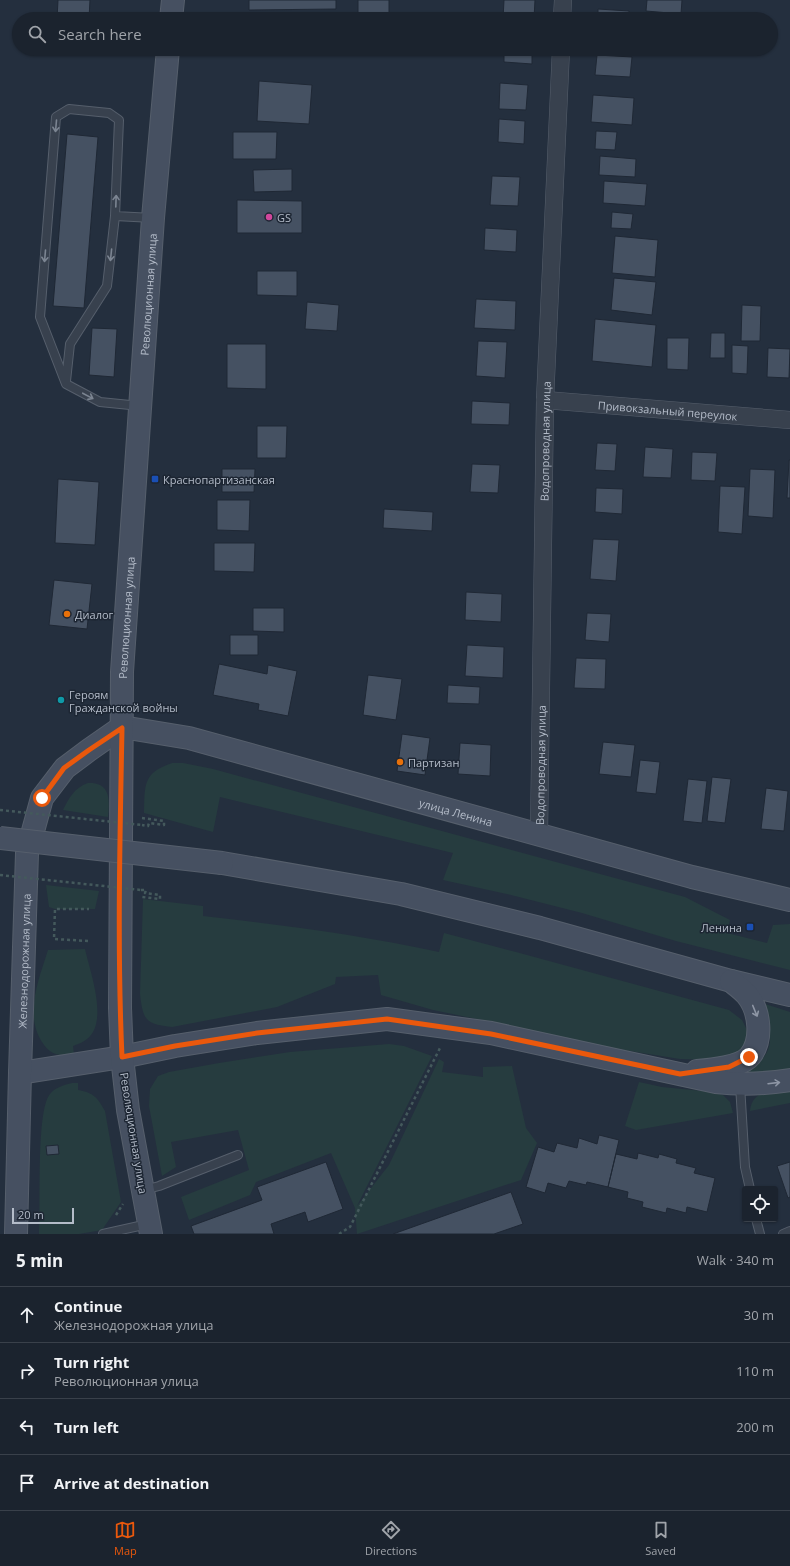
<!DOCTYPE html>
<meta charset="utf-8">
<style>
body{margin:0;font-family:"Open Sans",sans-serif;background:#242b36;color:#f1f3f6}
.controls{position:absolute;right:12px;bottom:12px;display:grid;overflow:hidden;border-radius:4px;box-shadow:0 1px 3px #0004}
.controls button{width:36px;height:36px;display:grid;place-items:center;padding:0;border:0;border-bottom:1px solid #39404a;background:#1b232e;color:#f1f3f6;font:20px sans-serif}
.scale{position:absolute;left:12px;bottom:10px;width:62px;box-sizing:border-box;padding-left:4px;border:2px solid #b4bcc9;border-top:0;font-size:11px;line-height:14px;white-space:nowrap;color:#b4bcc9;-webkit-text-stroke:3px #1d2633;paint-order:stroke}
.stop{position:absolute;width:12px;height:12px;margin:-9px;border:3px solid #ea580c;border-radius:50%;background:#fff}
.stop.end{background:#ea580c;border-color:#fff;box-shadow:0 1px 4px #0008}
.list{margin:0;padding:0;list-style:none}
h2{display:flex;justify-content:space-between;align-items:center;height:52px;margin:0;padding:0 16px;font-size:17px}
h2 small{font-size:13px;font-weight:400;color:#a0a4aa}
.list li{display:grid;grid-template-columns:26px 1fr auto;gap:12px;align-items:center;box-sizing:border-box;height:56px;padding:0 16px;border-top:1px solid #39404a}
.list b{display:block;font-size:15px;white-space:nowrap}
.list p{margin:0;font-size:13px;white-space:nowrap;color:#a0a4aa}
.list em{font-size:13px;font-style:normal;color:#a0a4aa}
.icon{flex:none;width:22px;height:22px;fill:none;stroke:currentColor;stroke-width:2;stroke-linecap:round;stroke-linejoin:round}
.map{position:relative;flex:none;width:790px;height:1234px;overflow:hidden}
.search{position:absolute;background:#1b232e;box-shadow:0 1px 3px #0004;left:12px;right:12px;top:12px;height:44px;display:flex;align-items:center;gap:10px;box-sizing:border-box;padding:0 14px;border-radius:22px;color:#a0a4aa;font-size:15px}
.sheet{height:276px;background:#1b232e}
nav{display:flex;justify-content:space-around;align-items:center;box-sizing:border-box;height:56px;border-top:1px solid #39404a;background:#1b232e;font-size:11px;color:#a0a4aa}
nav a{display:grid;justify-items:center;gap:2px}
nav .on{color:#ea580c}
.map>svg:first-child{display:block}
</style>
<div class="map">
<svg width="790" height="1234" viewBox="0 0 790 1234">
<rect width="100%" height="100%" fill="#242f3e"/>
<path fill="#263c3f" d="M 172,763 L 183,763 L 213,769 L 685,897 L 730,920 L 727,933 L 767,943 L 773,925 L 790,924 L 790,970 L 676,941 L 582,913 L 511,895 L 443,880 L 453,853 L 220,797 L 213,832 L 144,813 C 145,786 142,773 172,763 Z
M 88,783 C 110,782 110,799 108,817 L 63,810 C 69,798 74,788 88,783 Z
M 46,885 L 99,891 L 95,909 L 55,909 L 49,907 Z
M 143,899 L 203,906 L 203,916 C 282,925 361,935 439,952 L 444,933 L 516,952 L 729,1010 L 742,1020 L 748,1032 L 745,1046 L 737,1056 L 718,1060 L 680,1059 L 592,1045 L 501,1024 L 433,1010 L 381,995 L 378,975 L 336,977 L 335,984 L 277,1007 L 172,1027 C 146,1024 143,1021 140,994 Z
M 85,949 C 90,972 109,1022 87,1039 C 84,1042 78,1044 73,1046 L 74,1055 C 59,1056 51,1056 42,1042 C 24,1014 39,979 48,950 Z
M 759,1002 L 790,1012 L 790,1072 L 743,1075 C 777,1054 775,1036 759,1002 Z
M 389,1044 L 404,1046 L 432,1056 L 357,1206 L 389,1165 L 439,1059 L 444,1062 L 442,1072 L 483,1077 L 483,1067 L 512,1066 L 526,1128 L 537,1143 L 521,1180 L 357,1234 L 355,1208 L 331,1153 L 256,1182 L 250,1195 L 189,1220 L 181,1197 L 249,1170 L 238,1130 L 171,1142 L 176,1167 L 162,1176 L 149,1106 L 150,1089 L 158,1076 L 169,1072 L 219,1063 L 290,1052 Z
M 639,1082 L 662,1087 L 713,1092 L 723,1095 L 730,1102 L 733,1113 L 636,1130 L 625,1126 Z
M 72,1083 L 78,1083 L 78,1090 C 94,1093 97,1097 105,1111 L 121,1202 L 102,1230 L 79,1234 L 39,1234 C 41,1207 36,1110 50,1094 C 56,1087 64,1085 72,1083 Z
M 790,1089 L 790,1103 L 750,1111 C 752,1089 773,1091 790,1089 Z"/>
<path fill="#455162" stroke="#1f2835" d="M 58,0 L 90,0 L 89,19 L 57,19 Z
M 249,0 L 336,0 L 336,9 L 249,10 Z
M 358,0 L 389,0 L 389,19 L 358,19 Z
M 504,0 L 535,0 L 534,19 L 503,19 Z
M 647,0 L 682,0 L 681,14 L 646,11 Z
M 598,9 L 629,11 L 629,19 L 598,19 Z
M 504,49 L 532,49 L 532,64 L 504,62 Z
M 597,55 L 632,57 L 630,77 L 595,75 Z
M 259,81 L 312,85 L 309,124 L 257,121 Z
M 500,83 L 528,85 L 526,110 L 499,109 Z
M 593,95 L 634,98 L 632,125 L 591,122 Z
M 499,119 L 525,121 L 524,144 L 498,142 Z
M 596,131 L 617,132 L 615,150 L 595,149 Z
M 233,132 L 277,132 L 276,159 L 233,159 Z
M 67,134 L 98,137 L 84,308 L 53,306 Z
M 600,156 L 636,159 L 635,177 L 599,175 Z
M 292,169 L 292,191 L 254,192 L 253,170 Z
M 492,176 L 520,177 L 518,206 L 490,205 Z
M 604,181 L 647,184 L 645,206 L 603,203 Z
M 237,200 L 302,201 L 302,233 L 237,233 Z
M 612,212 L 633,214 L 631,229 L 611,228 Z
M 485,228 L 517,230 L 516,252 L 484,250 Z
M 615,236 L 658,240 L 655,277 L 612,273 Z
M 257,271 L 297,271 L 297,296 L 257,295 Z
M 614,278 L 656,282 L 652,315 L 611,310 Z
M 476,299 L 516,301 L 515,330 L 474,328 Z
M 307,302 L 339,305 L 337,331 L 305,329 Z
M 742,305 L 761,306 L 760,341 L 741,341 Z
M 595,319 L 656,325 L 652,367 L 592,361 Z
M 92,328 L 117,329 L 114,377 L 89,375 Z
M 711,333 L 725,333 L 725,358 L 710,358 Z
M 667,338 L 689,338 L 688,370 L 667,369 Z
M 478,341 L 507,342 L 505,378 L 476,376 Z
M 227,344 L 266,344 L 266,389 L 227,388 Z
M 732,345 L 748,346 L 747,374 L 732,373 Z
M 768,348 L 790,349 L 789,378 L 767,377 Z
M 472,401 L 510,403 L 509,425 L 471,424 Z
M 257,426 L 287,426 L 286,458 L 257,458 Z
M 597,443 L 617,444 L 615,471 L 595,470 Z
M 645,447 L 673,449 L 671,478 L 643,477 Z
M 692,452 L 717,453 L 715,481 L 691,480 Z
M 789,460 L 790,460 L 790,498 L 787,498 Z
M 472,464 L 500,465 L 498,493 L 470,492 Z
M 222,469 L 255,469 L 254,492 L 222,492 Z
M 750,469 L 775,470 L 773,518 L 748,516 Z
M 58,479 L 99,482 L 95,545 L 55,543 Z
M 720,486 L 745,487 L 742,534 L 718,532 Z
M 596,488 L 623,489 L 622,514 L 595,512 Z
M 217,500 L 250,500 L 249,531 L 217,530 Z
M 384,509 L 433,512 L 432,531 L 383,528 Z
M 593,539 L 619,540 L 616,581 L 590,579 Z
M 214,543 L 255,543 L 254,572 L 214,571 Z
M 54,580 L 92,584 L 87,629 L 49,625 Z
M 466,592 L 502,594 L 501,622 L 465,620 Z
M 253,608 L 284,608 L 284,632 L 253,631 Z
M 587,613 L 611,614 L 609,642 L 585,640 Z
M 230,635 L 258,635 L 258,655 L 230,655 Z
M 467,645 L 504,647 L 503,678 L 465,676 Z
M 576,658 L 606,659 L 605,689 L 574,688 Z
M 219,664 L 267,674 L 268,665 L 297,671 L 288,716 L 258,710 L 259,704 L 213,695 Z
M 368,675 L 402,679 L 396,720 L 363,715 Z
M 448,685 L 480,687 L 479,704 L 447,703 Z
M 402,734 L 430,738 L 425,775 L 397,771 Z
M 603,742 L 635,745 L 631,777 L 599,774 Z
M 460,743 L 491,745 L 490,776 L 458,774 Z
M 640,760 L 660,762 L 656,794 L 636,792 Z
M 712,777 L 731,779 L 725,823 L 707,821 Z
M 688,779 L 707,781 L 702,823 L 683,821 Z
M 766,788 L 788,791 L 784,831 L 761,829 Z
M 599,1135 L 619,1140 L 608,1187 L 587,1182 L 586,1185 L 569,1181 L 566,1188 L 548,1183 L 545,1193 L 526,1187 L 538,1147 L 554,1152 L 557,1143 L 577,1148 L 579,1138 L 597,1144 Z
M 58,1145 L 59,1154 L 47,1155 L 46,1146 Z
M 638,1153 L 658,1158 L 659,1154 L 677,1159 L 676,1163 L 696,1168 L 694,1173 L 715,1178 L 707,1212 L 687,1207 L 686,1213 L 667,1208 L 666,1213 L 642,1207 L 643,1202 L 627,1198 L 628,1192 L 608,1187 L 616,1154 L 637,1159 Z
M 326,1162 L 343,1209 L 308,1222 L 305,1212 L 271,1224 L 274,1234 L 194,1234 L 191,1226 L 262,1200 L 257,1187 Z
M 790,1162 L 790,1197 L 788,1198 L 777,1166 Z
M 511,1192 L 523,1224 L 494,1234 L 393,1234 Z"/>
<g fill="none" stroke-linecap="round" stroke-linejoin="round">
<defs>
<path id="lane" d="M 66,381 L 70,344 L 107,286 L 115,216
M 140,406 L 100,402 L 66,384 L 40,317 L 56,117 L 69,109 L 109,113 L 119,120 L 115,216 L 153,218
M 740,1085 L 745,1167 L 750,1189
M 144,1190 L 159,1186 L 238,1155
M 756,1219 L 760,1234
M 103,1234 L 148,1224
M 783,1234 L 790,1231"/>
<g id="street">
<path d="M 562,19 L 563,0"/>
<path id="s1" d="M 545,400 L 790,420"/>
<path id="s2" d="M 539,834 L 545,400 L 561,49"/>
</g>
<g id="secondary">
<path d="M 171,19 L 173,0"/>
<path id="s3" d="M 122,727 L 189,738 L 692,877 L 790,900"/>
<path d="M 222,863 L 401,894 L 540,928 L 731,981 L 790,995"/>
<path d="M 697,1071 C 711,1070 741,1067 750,1056 C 763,1040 760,1011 747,995 C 743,990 736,985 731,981"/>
<path d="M 20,1073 L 122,1057 L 175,1046 L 257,1033 L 387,1019 L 491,1033 L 716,1082 C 742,1085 765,1084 790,1080"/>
<path id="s4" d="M 16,1234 L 20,1073 L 27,853 L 42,798 L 65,768 L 89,750 L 122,727"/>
<path id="s5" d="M 151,1234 L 128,1110 L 122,1057 L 120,1008 L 122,672 L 153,218 L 168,49"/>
</g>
</defs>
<use href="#lane" stroke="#565f6c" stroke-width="10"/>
<use href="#street" stroke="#565f6c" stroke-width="18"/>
<use href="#secondary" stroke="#565f6c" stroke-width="24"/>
<path stroke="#44595c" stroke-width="2.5" stroke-dasharray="3 3" stroke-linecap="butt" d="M 142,818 L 164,821 L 164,825 L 149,823 L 148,826 L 142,825
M 141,890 L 146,890 L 145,893 L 160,895 L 160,899 L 142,897
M 88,941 L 54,939 L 55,909 L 89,909
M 116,1215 L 123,1204
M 339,1234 L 350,1227 L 440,1048"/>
<use href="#lane" stroke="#38414e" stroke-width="8"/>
<use href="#street" stroke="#38414e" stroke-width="17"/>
<use href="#secondary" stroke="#465061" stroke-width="22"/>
<defs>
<path id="secondary-bridge" d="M 0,838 L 222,863"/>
</defs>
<use href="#secondary-bridge" stroke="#565f6c" stroke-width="24" stroke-linecap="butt"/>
<path stroke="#44595c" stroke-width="2.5" stroke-dasharray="3 3" stroke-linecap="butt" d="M 0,810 L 142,825
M 0,875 L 141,890"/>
<use href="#secondary-bridge" stroke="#465061" stroke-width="22"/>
</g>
<defs><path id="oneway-shaft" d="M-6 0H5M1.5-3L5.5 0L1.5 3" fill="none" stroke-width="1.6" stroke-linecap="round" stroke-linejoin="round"/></defs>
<g stroke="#7c8592">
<use href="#oneway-shaft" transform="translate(56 126) rotate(95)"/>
<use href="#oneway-shaft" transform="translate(116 201) rotate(-88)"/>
<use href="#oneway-shaft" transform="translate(111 255) rotate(96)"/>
<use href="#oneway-shaft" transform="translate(45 256) rotate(95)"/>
<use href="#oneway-shaft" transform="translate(88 396) rotate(28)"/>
</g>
<g stroke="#8e96a5">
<use href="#oneway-shaft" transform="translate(755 1011) rotate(68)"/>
<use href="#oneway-shaft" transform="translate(774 1083) rotate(-7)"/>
</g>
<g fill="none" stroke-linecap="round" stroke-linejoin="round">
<path stroke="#ea580c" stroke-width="5" d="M 42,798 L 64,768 L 89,750 L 122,728 C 120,837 117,947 122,1057 L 175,1046 L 257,1033 L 387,1019 L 491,1034 L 680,1074 L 729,1067 L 749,1057"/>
</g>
<circle fill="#d1479c" stroke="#1d2633" stroke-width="1.5" cx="269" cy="217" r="4"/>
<g fill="#1a4fb4" stroke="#1d2633" stroke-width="1.5">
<rect x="151" y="475" width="8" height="8" rx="2"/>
<rect x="746" y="923" width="8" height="8" rx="2"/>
</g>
<g fill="#e8710a" stroke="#1d2633" stroke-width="1.5">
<circle cx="67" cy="614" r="4"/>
<circle cx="400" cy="762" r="4"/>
</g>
<circle fill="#0f9aa8" stroke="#1d2633" stroke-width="1.5" cx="61" cy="700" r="4"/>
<g text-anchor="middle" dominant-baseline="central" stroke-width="3" stroke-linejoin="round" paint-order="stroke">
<g font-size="11" fill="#b4bcc9" stroke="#1d2633" text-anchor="start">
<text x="277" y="217">GS</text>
<text x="163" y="479">Краснопартизанская</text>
<text x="75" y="614">Диалог</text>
<text x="69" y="694">Героям<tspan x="69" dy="13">Гражданской войны</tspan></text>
<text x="408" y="762">Партизан</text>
<text x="742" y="927" text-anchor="end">Ленина</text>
</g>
<g font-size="11" fill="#b4bcc9" stroke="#1d2633">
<text stroke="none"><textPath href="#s5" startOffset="943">Революционная улица</textPath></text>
<text stroke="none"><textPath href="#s1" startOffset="123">Привокзальный переулок</textPath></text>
<text stroke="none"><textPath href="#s2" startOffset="393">Водопроводная улица</textPath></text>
<text stroke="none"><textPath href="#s5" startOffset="619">Революционная улица</textPath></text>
<text stroke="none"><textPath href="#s2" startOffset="69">Водопроводная улица</textPath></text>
<text stroke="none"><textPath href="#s3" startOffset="345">улица Ленина</textPath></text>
<text stroke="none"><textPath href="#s4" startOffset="273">Железнодорожная улица</textPath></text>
<text transform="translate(134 1133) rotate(81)">Революционная улица</text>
</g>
</g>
</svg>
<div class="controls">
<button><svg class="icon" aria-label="locate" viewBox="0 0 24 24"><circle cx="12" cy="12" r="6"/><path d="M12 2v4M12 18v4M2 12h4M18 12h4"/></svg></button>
</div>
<div class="scale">20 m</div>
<div class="stop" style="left:42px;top:798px"></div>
<div class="stop end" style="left:749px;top:1057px"></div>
<div class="search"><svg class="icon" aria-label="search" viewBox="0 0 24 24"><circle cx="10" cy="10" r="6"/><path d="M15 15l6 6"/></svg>Search here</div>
</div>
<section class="sheet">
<h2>5 min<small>Walk · 340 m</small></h2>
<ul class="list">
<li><svg class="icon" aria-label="ahead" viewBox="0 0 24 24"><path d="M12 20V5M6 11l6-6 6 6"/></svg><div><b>Continue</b><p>Железнодорожная улица</p></div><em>30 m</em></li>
<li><svg class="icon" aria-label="right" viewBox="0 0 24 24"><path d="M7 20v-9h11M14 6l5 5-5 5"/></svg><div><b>Turn right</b><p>Революционная улица</p></div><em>110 m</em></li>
<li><svg class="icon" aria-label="left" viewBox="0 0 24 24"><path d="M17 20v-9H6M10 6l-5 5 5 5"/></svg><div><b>Turn left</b></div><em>200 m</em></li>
<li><svg class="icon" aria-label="arrive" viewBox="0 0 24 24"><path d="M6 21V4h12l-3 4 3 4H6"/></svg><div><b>Arrive at destination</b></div></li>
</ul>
</section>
<nav>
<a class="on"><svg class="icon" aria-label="map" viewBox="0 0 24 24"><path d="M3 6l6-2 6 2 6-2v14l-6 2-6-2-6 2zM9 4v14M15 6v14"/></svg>Map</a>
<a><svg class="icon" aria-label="directions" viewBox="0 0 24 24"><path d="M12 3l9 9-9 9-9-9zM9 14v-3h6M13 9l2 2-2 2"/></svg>Directions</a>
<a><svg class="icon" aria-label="saved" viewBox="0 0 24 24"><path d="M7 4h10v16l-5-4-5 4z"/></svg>Saved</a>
</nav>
